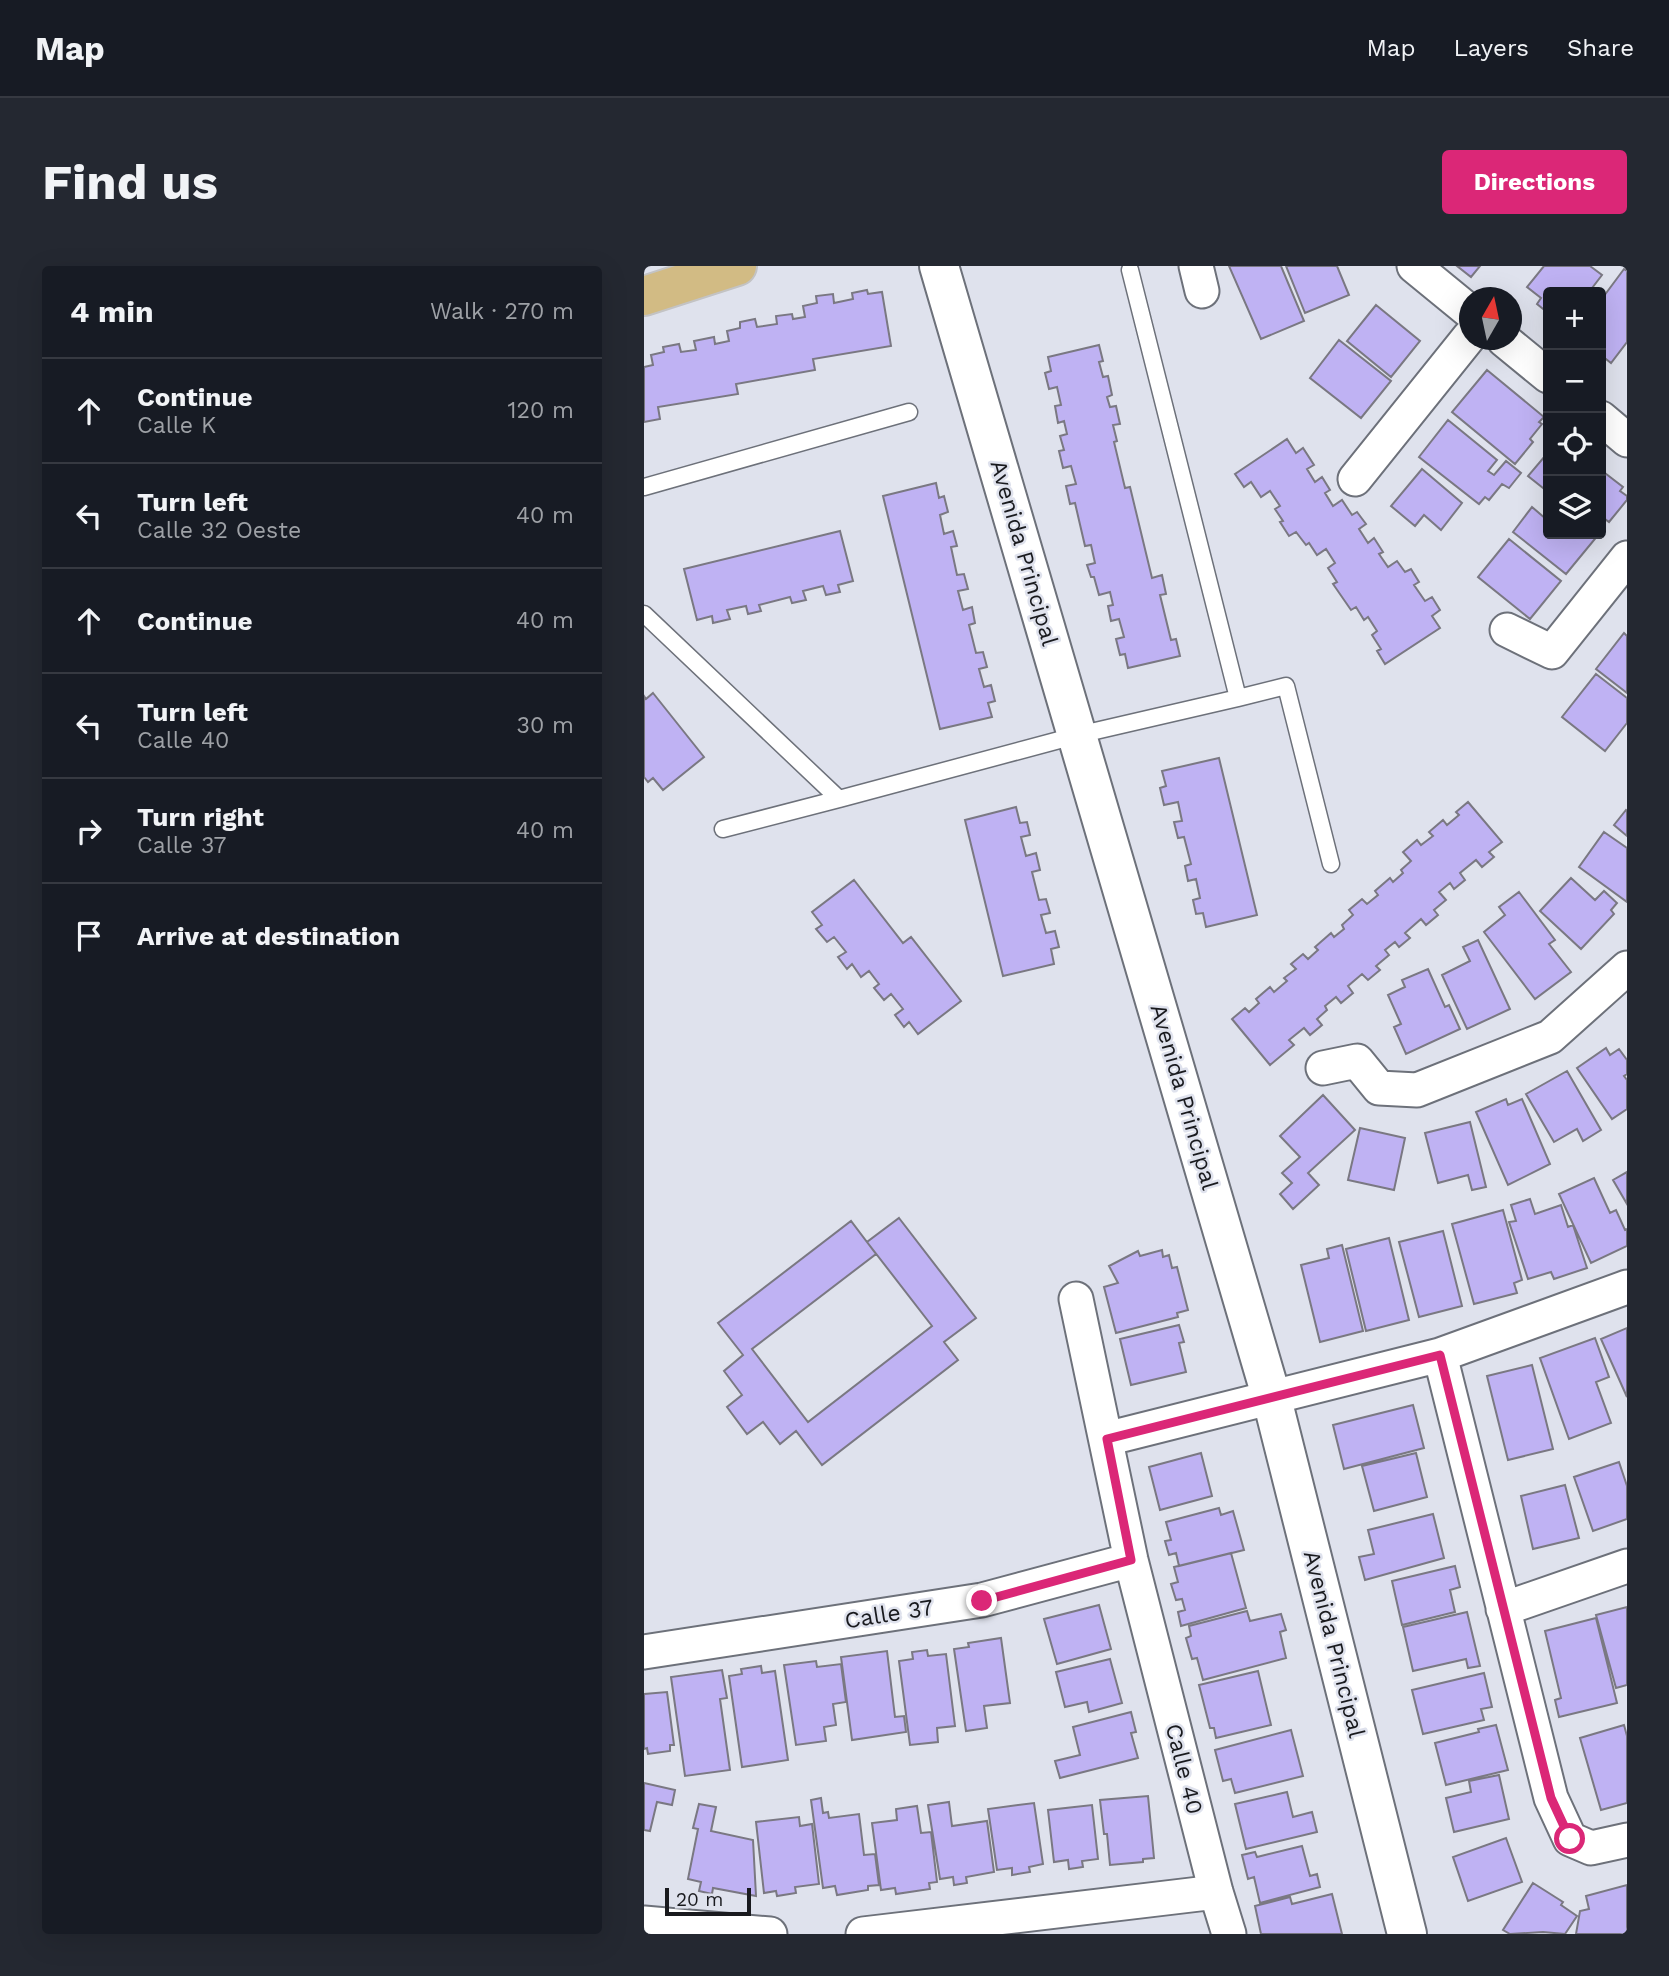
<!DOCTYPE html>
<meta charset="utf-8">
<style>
body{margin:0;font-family:"Work Sans",sans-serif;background:#242831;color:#f1f3f6}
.controls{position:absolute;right:21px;top:21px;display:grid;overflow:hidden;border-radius:7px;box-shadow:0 7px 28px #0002}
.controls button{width:63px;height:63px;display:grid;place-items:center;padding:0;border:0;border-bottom:2px solid #363941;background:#171b24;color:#f1f3f6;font:35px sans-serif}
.compass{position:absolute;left:815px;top:21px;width:63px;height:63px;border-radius:50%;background:#171b24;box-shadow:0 7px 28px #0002;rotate:9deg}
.scale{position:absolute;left:21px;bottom:18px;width:86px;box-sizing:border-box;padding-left:7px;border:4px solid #191a1e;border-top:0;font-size:19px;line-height:24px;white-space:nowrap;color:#191a1e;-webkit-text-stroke:5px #dfe2ed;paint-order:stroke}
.stop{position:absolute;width:21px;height:21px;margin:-16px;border:5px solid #db2777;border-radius:50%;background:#fff}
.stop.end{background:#db2777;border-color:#fff;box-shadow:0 2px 7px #0008}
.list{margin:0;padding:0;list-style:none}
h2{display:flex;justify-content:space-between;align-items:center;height:91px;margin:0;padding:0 28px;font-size:30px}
h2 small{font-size:23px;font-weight:400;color:#9ea1a6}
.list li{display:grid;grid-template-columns:46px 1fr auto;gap:21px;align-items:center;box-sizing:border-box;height:105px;padding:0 28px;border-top:2px solid #363941}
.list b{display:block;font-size:26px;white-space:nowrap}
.list p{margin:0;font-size:23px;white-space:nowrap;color:#9ea1a6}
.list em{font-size:23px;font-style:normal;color:#9ea1a6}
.icon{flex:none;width:38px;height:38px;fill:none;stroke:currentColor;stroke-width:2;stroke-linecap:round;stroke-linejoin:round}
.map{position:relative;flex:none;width:983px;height:1668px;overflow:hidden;border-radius:7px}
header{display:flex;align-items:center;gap:42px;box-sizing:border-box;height:98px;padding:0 35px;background:#171b24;border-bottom:2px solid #363941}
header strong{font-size:33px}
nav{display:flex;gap:38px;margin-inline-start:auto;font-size:24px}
.intro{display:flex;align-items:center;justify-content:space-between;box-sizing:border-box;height:168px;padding:0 42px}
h1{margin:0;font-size:49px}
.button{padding:18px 32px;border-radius:7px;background:#db2777;color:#fff;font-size:24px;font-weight:700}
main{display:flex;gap:42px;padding:0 42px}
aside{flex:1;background:#171b24;border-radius:7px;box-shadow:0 7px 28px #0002}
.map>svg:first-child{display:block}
</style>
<header>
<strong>Map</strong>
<nav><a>Map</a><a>Layers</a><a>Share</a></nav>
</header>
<div class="intro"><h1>Find us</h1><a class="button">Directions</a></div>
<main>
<aside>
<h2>4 min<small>Walk · 270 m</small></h2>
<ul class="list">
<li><svg class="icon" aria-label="ahead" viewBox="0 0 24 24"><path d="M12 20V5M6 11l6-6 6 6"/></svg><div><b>Continue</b><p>Calle K</p></div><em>120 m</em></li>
<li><svg class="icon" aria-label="left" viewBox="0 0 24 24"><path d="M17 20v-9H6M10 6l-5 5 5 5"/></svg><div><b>Turn left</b><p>Calle 32 Oeste</p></div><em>40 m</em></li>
<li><svg class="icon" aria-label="ahead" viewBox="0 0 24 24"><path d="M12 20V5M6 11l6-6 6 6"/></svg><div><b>Continue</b></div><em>40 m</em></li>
<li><svg class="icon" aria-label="left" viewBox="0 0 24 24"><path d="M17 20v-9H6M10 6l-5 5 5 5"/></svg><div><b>Turn left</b><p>Calle 40</p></div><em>30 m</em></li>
<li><svg class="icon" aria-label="right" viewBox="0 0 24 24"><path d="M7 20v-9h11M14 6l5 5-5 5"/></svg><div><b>Turn right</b><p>Calle 37</p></div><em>40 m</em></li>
<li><svg class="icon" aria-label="arrive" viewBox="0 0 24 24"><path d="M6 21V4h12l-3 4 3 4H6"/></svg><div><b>Arrive at destination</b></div></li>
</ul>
</aside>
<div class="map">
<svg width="983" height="1668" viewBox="0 0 983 1668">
<rect width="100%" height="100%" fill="#dfe2ed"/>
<path fill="#bfb2f3" stroke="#7a7882" stroke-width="2" d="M 585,0 L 637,0 L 660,55 L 617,73 Z
M 642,0 L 693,0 L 705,29 L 661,47 Z
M 813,0 L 836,0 L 827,11 Z
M 900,0 L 946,0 L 958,9 L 945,26 L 904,26 L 904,47 L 893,38 L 897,32 L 883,21 Z
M 980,3 L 983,5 L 983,76 L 967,97 L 957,89 L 957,34 Z
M 223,24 L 224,28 L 238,26 L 247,80 L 169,93 L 171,104 L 92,118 L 94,128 L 14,141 L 16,153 L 0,156 L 0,101 L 9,99 L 7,89 L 20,86 L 19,81 L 35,78 L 37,86 L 52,84 L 50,75 L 70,71 L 71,78 L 85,75 L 83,65 L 96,62 L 96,56 L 111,53 L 113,61 L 133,58 L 132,50 L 148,48 L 149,53 L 161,51 L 159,40 L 173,37 L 172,30 L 189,28 L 190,37 L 209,33 L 208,27 Z
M 732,39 L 776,75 L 747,111 L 703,75 Z
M 695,74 L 747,115 L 717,152 L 666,112 Z
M 455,79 L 459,95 L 455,96 L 459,111 L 464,110 L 468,129 L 463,131 L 466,141 L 472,140 L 476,158 L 469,159 L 473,175 L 470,176 L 481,222 L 486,221 L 508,312 L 518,309 L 522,328 L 516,329 L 527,374 L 532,373 L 536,390 L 484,402 L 481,388 L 476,389 L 472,373 L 480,371 L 475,353 L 467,355 L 464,340 L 469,339 L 466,326 L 455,329 L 450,311 L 447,311 L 443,299 L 451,297 L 447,279 L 441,280 L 431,237 L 426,238 L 422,220 L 432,218 L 427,200 L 419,202 L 415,185 L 420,184 L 416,170 L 423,168 L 420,155 L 414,157 L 411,140 L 417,139 L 413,121 L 405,123 L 401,107 L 407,105 L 404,91 Z
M 843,104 L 900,151 L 895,156 L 898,158 L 886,173 L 889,176 L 871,198 L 808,146 Z
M 804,154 L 853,194 L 844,205 L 850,209 L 862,195 L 877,207 L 865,222 L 858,218 L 845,234 L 841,231 L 835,238 L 775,191 Z
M 643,173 L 652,187 L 659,182 L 670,199 L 663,203 L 671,216 L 678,211 L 686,224 L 681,227 L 689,240 L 698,234 L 708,249 L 713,246 L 722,258 L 715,263 L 724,277 L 730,272 L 739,286 L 735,288 L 744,301 L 753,295 L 761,306 L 767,303 L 775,316 L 770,319 L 781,335 L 788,331 L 796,344 L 788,350 L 796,362 L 741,398 L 733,385 L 737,383 L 728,369 L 733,365 L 724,351 L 720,354 L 712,341 L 707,344 L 689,318 L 693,316 L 684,302 L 691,297 L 682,283 L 673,289 L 665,277 L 662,279 L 652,266 L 645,270 L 636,256 L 639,255 L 631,243 L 636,240 L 626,225 L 617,231 L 607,216 L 600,221 L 591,208 Z
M 901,190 L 904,193 L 904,226 L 884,210 Z
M 778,203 L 818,237 L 797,264 L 780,249 L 771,260 L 747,240 Z
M 957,204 L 979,221 L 976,225 L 983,230 L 983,234 L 965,256 L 957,250 Z
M 292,217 L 295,232 L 300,230 L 304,246 L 296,249 L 300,268 L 309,265 L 313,280 L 307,281 L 313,309 L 320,308 L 324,323 L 314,325 L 319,344 L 328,341 L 331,357 L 325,359 L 332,387 L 339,386 L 343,401 L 335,403 L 340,421 L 347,419 L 351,435 L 344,437 L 348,451 L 296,463 L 239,230 Z
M 888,241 L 902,253 L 904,250 L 904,268 L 955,268 L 922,308 L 869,266 Z
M 196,265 L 209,315 L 194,319 L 196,326 L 182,329 L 179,320 L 159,325 L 162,334 L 148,337 L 146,331 L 115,339 L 117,345 L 104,348 L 102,340 L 83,344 L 86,353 L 69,357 L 68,350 L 53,354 L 40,303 Z
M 865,273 L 917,315 L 886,353 L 834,311 Z
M 980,367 L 983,370 L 983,427 L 952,403 Z
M 952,408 L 983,432 L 983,457 L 961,485 L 918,451 Z
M 9,427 L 60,491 L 19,524 L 9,512 L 4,516 L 0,511 L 0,430 L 2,433 Z
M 575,492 L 613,649 L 562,661 L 559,647 L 552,648 L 549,634 L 556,632 L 552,613 L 544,615 L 541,600 L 547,598 L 540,571 L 534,572 L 530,556 L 538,555 L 534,536 L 520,539 L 516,522 L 522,520 L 518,505 Z
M 824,536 L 858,576 L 845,586 L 850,591 L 838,601 L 832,594 L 816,607 L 821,614 L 810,623 L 806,617 L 795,626 L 802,634 L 790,644 L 794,649 L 782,659 L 777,653 L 761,667 L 766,672 L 755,681 L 751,676 L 741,684 L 745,689 L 732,700 L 736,704 L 724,714 L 718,708 L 704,720 L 709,727 L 697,737 L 692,731 L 681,740 L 683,744 L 673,753 L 678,759 L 666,769 L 660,762 L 645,774 L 650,779 L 626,799 L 588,753 L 601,742 L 605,746 L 615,737 L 612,733 L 626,721 L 630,726 L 643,715 L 640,712 L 652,703 L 647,698 L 659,688 L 664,693 L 674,684 L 671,681 L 687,667 L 690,671 L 700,663 L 698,659 L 709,649 L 705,644 L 718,633 L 723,638 L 734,629 L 731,625 L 746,612 L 749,616 L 759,607 L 757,604 L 767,595 L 759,586 L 773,574 L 777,579 L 789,570 L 785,566 L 799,554 L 803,559 L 815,549 L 812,546 Z
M 372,541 L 376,557 L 383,556 L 386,569 L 377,571 L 382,590 L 392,587 L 396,604 L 388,606 L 395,634 L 402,633 L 406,647 L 397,649 L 402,667 L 411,665 L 415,681 L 407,683 L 410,698 L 359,710 L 321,554 Z
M 982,544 L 983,545 L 983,570 L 970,559 Z
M 960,566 L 983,582 L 983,636 L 935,601 Z
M 927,612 L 951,634 L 960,625 L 973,637 L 967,644 L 970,648 L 937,683 L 896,645 Z
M 210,614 L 259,677 L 267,671 L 317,735 L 274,768 L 265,756 L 260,761 L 251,749 L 259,743 L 247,728 L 240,734 L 230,722 L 235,718 L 225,705 L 217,711 L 208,698 L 203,703 L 194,691 L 202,686 L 190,671 L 183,676 L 172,663 L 178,659 L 168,646 Z
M 875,626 L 911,674 L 905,678 L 927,706 L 891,733 L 840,666 L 861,649 L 855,641 Z
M 834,674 L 866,743 L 823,763 L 798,709 L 826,695 L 819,681 Z
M 784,703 L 801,741 L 805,739 L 816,763 L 762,788 L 750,761 L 757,758 L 744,729 L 761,721 L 758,714 Z
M 962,782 L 966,789 L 975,783 L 983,794 L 983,808 L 980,810 L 983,814 L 983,843 L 968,853 L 933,802 Z
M 923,805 L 957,864 L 939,875 L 933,863 L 910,876 L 882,828 Z
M 679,829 L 711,864 L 664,907 L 675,919 L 649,943 L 636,928 L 648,917 L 638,907 L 656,891 L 636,870 Z
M 862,833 L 864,839 L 878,833 L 906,898 L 864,919 L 832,846 Z
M 826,856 L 842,921 L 828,924 L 824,909 L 794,917 L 781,867 Z
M 716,862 L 761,872 L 750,924 L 704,914 Z
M 983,906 L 983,938 L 969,914 Z
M 950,912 L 966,947 L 972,944 L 981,964 L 983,963 L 983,980 L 947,997 L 915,928 Z
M 886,933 L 891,948 L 917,939 L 924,961 L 929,959 L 943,1002 L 910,1013 L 907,1006 L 884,1013 L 865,956 L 872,955 L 867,939 Z
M 859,944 L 878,1014 L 870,1017 L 873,1027 L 830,1038 L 808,958 Z
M 255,952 L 332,1052 L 300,1076 L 314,1094 L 178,1199 L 152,1165 L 136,1178 L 119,1156 L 103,1168 L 83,1141 L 98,1129 L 80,1105 L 99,1089 L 74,1057 L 207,955 L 232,988 L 108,1083 L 164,1156 L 288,1060 L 223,976 Z
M 799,965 L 818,1040 L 775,1051 L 755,976 Z
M 745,972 L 765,1054 L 722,1065 L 702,983 Z
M 698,979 L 719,1065 L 676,1076 L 657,999 L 685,992 L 683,983 Z
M 518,984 L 519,991 L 525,989 L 528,1002 L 533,1001 L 544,1044 L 533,1047 L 534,1051 L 472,1067 L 460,1021 L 474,1017 L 465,1000 L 494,985 L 496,990 Z
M 535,1059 L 540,1076 L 535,1077 L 542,1106 L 487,1119 L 476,1073 Z
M 983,1062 L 983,1131 L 957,1073 Z
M 951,1072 L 965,1111 L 952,1116 L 967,1157 L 925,1173 L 896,1092 Z
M 888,1099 L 909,1183 L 864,1194 L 843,1110 Z
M 769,1139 L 780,1182 L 700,1203 L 689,1159 Z
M 557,1187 L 568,1230 L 516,1244 L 505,1201 Z
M 772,1187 L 783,1231 L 730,1245 L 718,1200 Z
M 975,1196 L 983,1220 L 983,1253 L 949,1265 L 930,1211 Z
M 921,1219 L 935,1272 L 889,1283 L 877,1230 Z
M 575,1242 L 577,1249 L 589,1245 L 600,1284 L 535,1300 L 532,1287 L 525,1289 L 521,1275 L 527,1274 L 522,1256 Z
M 789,1248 L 800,1292 L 721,1314 L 715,1291 L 730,1288 L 724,1264 Z
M 587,1287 L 602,1342 L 537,1360 L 534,1346 L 541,1344 L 538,1333 L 532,1334 L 527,1318 L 534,1316 L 530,1301 Z
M 811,1300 L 816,1321 L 806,1324 L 811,1346 L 758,1359 L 748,1315 Z
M 455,1339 L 467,1383 L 413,1398 L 400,1353 Z
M 983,1341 L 983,1419 L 972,1422 L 952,1349 Z
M 603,1345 L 606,1355 L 637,1348 L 642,1364 L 636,1366 L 642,1392 L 559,1414 L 553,1392 L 548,1393 L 542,1372 L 547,1370 L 545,1360 Z
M 823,1346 L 836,1400 L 824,1402 L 822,1393 L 769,1405 L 759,1361 Z
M 952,1352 L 973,1437 L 915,1451 L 911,1434 L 917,1432 L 901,1365 Z
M 357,1372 L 366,1437 L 340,1440 L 343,1462 L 322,1465 L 310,1383 L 325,1381 L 324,1377 Z
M 283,1384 L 284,1390 L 302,1388 L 311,1460 L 293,1462 L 294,1476 L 266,1479 L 255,1395 L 269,1393 L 268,1386 Z
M 243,1385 L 251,1451 L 260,1450 L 262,1466 L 208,1474 L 197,1391 Z
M 466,1393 L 478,1437 L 445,1446 L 443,1436 L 421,1441 L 412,1406 Z
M 172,1395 L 173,1401 L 197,1398 L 202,1436 L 189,1438 L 192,1459 L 180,1461 L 182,1475 L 152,1479 L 140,1399 Z
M 117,1400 L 118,1407 L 131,1405 L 144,1494 L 98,1501 L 85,1410 L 98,1408 L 97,1403 Z
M 78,1404 L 83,1432 L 76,1433 L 86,1504 L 41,1510 L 27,1411 Z
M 614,1405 L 627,1459 L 572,1472 L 570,1462 L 566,1462 L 555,1419 Z
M 840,1407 L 848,1441 L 837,1443 L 840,1454 L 779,1468 L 768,1424 Z
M 23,1426 L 30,1479 L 26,1479 L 26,1485 L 4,1488 L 3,1482 L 0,1483 L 0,1428 Z
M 487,1446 L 492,1466 L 487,1467 L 494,1492 L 416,1512 L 411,1495 L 436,1489 L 429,1461 Z
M 852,1459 L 864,1504 L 802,1519 L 791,1477 L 835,1466 L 834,1463 Z
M 980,1459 L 983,1470 L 983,1537 L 957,1544 L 936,1472 Z
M 647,1464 L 659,1510 L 591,1527 L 587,1513 L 579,1515 L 571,1484 Z
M 855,1509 L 865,1553 L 810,1566 L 802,1532 L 827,1526 L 825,1515 Z
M 0,1517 L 31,1524 L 28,1539 L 13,1536 L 6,1565 L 0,1564 Z
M 643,1526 L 649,1551 L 668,1546 L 673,1566 L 602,1583 L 591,1538 Z
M 504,1530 L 510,1592 L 499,1593 L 499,1596 L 466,1599 L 463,1568 L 460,1568 L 456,1534 Z
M 177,1532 L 179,1547 L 184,1546 L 185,1552 L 215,1548 L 220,1589 L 231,1588 L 235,1619 L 224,1620 L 224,1624 L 193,1629 L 191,1620 L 179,1622 L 167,1534 Z
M 305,1536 L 308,1560 L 343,1555 L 350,1606 L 322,1611 L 323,1617 L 310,1619 L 309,1611 L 296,1613 L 284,1539 Z
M 390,1537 L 399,1598 L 385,1601 L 386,1606 L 368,1609 L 368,1602 L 353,1604 L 344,1543 Z
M 55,1538 L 72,1541 L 67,1565 L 109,1574 L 112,1630 L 69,1622 L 68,1628 L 55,1625 L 57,1616 L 44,1613 L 54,1563 L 49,1562 Z
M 448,1539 L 454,1593 L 438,1595 L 439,1601 L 425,1603 L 424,1594 L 410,1596 L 404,1544 Z
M 273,1540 L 277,1567 L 287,1566 L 293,1616 L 285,1617 L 286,1623 L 252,1628 L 251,1622 L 237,1624 L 228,1557 L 253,1554 L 252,1543 Z
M 155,1551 L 156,1560 L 168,1558 L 175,1618 L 151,1621 L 152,1627 L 133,1630 L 132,1625 L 120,1627 L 112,1556 Z
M 862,1572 L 878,1616 L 824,1635 L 809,1591 Z
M 658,1580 L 666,1610 L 673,1608 L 676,1621 L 616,1637 L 610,1611 L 604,1613 L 598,1589 L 611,1586 L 613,1591 Z
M 889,1617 L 919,1636 L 917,1639 L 933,1650 L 921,1668 L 899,1666 L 866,1668 L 859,1664 Z
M 983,1619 L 983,1668 L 932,1668 L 936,1645 L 945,1643 L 942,1630 Z
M 688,1628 L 698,1668 L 617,1668 L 611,1640 L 646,1631 L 648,1638 Z"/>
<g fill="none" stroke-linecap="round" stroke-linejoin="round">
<defs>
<path id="service" d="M 486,4 L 594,432 L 642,420 L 687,598
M 0,221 L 265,146
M 0,348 L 195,533 L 434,469 L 594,432
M 79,563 L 195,533"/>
<path id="minor" d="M 552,0 L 558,25
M 770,0 L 825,45
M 860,74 L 904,110
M 957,152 L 983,174
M 711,213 L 825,71
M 863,364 L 908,386 L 983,292
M 679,802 L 713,795 L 735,822 L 773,824 L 906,771 L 983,702
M 432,1033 L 487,1294 L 572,1626 L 585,1668
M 796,1089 L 907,1532 L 926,1573 L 947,1582 L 983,1574
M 462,1173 L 796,1089 L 983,1021
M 859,1343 L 983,1300
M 0,1386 L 338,1334 L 487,1294
M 0,1657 L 126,1668
M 219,1668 L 572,1626"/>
<path id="tertiary" d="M 295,0 L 628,1133 L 763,1668"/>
<path id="primary" d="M 0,30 L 93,0"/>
</defs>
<use href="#service" stroke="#6d717a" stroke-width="19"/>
<use href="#minor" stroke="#6d717a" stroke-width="37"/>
<use href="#tertiary" stroke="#6d717a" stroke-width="42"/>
<use href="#primary" stroke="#c3c3c4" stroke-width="42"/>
<use href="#service" stroke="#fff" stroke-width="16"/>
<use href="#minor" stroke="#fff" stroke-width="33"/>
<use href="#tertiary" stroke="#fff" stroke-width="38"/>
<use href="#primary" stroke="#d2bb84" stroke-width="38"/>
</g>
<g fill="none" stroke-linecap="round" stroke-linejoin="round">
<path stroke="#db2777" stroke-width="9" d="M 338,1335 L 487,1294 L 463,1173 L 796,1089 L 907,1532 L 926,1573"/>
</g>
<g text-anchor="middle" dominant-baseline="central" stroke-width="5" stroke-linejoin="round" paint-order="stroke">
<g font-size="23" fill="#191a1e" stroke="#dfe2ed">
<text transform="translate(380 287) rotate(74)">Avenida Principal</text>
<text transform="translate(540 831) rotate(74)">Avenida Principal</text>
<text transform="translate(245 1348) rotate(-9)">Calle 37</text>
<text transform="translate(690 1378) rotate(76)">Avenida Principal</text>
<text transform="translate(540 1503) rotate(76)">Calle 40</text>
</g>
</g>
</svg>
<div class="controls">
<button>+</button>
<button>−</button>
<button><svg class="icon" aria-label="locate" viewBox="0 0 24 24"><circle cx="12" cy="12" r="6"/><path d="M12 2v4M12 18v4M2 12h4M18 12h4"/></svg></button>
<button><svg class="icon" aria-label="layers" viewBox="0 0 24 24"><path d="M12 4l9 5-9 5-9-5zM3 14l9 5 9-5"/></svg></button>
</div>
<svg class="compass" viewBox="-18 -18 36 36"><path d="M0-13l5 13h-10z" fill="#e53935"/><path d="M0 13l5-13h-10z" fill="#9ea1a6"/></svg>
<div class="scale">20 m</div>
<div class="stop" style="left:926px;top:1573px"></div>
<div class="stop end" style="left:338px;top:1335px"></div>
</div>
</main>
